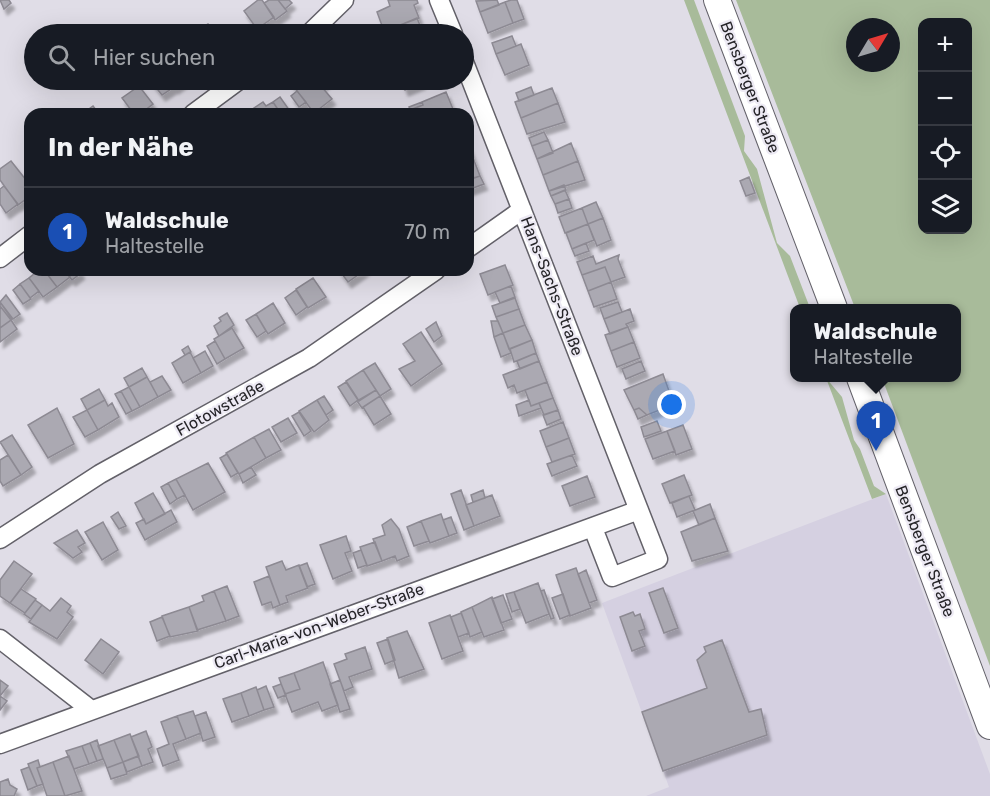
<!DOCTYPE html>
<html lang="de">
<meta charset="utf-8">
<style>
body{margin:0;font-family:Rubik,sans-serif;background:#20242c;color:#f1f3f6}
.controls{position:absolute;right:18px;top:18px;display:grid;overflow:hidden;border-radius:12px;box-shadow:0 6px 24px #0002}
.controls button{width:54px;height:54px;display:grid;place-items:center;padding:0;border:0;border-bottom:2px solid #363941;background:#171b24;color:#f1f3f6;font:30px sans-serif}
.compass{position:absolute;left:846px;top:18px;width:54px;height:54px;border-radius:50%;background:#171b24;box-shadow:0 6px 24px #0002;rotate:52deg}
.you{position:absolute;left:672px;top:405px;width:21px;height:21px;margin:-15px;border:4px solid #fff;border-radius:50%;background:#1a73e8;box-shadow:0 0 0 9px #1a73e833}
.badge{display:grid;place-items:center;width:39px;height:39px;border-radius:50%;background:#8c9099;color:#fff;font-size:20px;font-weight:700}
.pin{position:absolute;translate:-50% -50px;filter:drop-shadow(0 2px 3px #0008)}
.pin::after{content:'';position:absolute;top:32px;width:21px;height:18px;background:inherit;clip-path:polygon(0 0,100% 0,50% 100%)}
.popup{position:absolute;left:790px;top:304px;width:171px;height:78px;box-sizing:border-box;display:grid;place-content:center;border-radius:12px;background:#171b24;filter:drop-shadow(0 2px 4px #0005);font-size:20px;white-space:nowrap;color:#9ea1a6}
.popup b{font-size:22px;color:#f1f3f6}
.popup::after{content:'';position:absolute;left:50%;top:100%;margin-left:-12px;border:12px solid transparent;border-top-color:#171b24}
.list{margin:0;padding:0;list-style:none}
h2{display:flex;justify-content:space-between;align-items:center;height:78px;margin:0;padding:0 24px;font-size:26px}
h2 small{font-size:20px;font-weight:400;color:#9ea1a6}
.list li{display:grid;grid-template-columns:39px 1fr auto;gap:18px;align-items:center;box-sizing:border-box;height:90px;padding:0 24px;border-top:2px solid #363941}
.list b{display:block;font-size:22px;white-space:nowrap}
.list p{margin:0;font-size:20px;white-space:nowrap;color:#9ea1a6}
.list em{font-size:20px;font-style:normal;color:#9ea1a6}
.icon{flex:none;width:33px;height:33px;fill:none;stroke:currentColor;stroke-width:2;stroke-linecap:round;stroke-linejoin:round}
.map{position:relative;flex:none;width:990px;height:796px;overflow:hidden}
.search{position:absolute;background:#171b24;box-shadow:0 6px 24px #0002;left:24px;top:24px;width:450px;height:66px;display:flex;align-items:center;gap:15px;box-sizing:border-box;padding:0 21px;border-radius:33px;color:#9ea1a6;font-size:22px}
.panel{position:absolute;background:#171b24;box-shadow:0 6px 24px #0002;left:24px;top:108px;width:450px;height:168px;border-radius:18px}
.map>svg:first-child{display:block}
</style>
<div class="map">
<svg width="990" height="796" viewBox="0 0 990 796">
<defs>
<filter id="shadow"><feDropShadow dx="3.5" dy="6" stdDeviation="1.5" flood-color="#0004"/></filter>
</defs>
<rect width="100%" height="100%" fill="#e0dde7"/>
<path fill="#d5d0e1" d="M 886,494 L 990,774 L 990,796 L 646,796 L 669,787 L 602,603 Z"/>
<path fill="#a8bb9a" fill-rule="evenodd" d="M 684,0 L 694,0 L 745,136 L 744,151 L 757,169 L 777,243 L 790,256 L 810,308 L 800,308 Z
M 736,0 L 990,0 L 990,666 L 882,378 L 957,378 L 957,308 L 855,308 ZM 968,22 L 968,230 L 922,230 L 922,22 ZM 855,27 L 891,27 L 891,63 L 855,63 Z
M 826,378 L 842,397 L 854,440 L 860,449 L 874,486 L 886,494 L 872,499 Z"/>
<path fill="#aba9b2" stroke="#8d8a93" stroke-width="1.5" filter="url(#shadow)" d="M 0,0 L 9,0 L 11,3 L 4,9 Z
M 258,0 L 262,0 L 274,17 L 257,29 L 244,11 Z
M 269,0 L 278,0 L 287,11 L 275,20 L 264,3 Z
M 278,0 L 289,0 L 292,3 L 285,9 Z
M 388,0 L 417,0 L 418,3 L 414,5 L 419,18 L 384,31 L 377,12 L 390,6 Z
M 497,0 L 499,5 L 480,12 L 476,1 Z
M 511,0 L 517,0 L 524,19 L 513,23 L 505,2 Z
M 505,2 L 513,23 L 488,33 L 480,12 Z
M 417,18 L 423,33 L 407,34 L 403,24 Z
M 208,24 L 214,32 L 202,34 L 201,28 Z
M 222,27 L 226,34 L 210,34 L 214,32 Z
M 512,36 L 516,46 L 496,54 L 492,43 Z
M 521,44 L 529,65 L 505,75 L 496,54 Z
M 150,80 L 169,80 L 174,87 L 162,95 Z
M 169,80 L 186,80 L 175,88 Z
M 296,80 L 316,80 L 332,99 L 314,113 L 291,83 Z
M 316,80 L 329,80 L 321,86 Z
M 401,80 L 421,80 L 422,83 L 405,90 Z
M 139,86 L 153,104 L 140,114 L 134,114 L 122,98 Z
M 531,87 L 534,95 L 519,101 L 516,93 Z
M 552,88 L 558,103 L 521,118 L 515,102 Z
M 297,91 L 306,102 L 299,107 L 291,96 Z
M 446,92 L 455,114 L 412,114 L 410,110 L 423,105 L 422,102 Z
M 280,97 L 292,114 L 281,114 L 273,102 Z
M 263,102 L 266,106 L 273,102 L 281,114 L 245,114 Z
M 422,102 L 423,105 L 410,110 L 409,107 Z
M 558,103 L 565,122 L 527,134 L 521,118 Z
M 93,106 L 99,114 L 82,114 Z
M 544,132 L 548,140 L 532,146 L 529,138 Z
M 548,140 L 553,153 L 537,159 L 532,146 Z
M 571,143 L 578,161 L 543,175 L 537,159 Z
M 468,145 L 480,176 L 474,178 L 472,173 L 468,175 Z
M 11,161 L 30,185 L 30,196 L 18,205 L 0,180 L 0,169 Z
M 578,161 L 585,180 L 549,191 L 543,175 Z
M 472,173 L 474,178 L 480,176 L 484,184 L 468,190 L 468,175 Z
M 749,177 L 755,193 L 746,196 L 740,181 Z
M 564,185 L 566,190 L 551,196 L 549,191 Z
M 4,186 L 18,204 L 6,213 L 0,204 L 0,189 Z
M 565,190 L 569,199 L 555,204 L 551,196 Z
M 569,199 L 572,208 L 558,213 L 555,204 Z
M 596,202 L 603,218 L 588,224 L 582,208 Z
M 582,208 L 588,224 L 565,233 L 559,217 Z
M 603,218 L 611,240 L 597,246 L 588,224 Z
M 588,224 L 594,240 L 572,249 L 566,233 Z
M 586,243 L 589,251 L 575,256 L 572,249 Z
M 619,255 L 618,259 L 625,277 L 611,282 L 605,267 L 582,275 L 577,262 L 593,256 L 596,264 Z
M 505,265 L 513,285 L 488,295 L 480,274 Z
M 605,267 L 611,282 L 588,291 L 582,275 Z
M 39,270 L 44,270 L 57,287 L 43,297 L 29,278 Z
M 44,270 L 64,270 L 70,277 L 57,287 Z
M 64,270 L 79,270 L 81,273 L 72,280 Z
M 339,270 L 365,270 L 348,282 Z
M 29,278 L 39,291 L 30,298 L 20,284 Z
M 313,278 L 326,297 L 308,308 L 296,289 Z
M 611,282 L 617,299 L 594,307 L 588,291 Z
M 20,284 L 31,299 L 23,304 L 13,290 Z
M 511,286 L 515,297 L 500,303 L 495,292 Z
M 296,290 L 307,307 L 296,315 L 285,298 Z
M 6,295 L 20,314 L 13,319 L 0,302 Z
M 515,298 L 519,309 L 496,317 L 492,306 Z
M 0,302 L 12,319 L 11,320 L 0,306 Z
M 618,302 L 622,312 L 604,319 L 600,308 Z
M 273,303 L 285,323 L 268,334 L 256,314 Z
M 0,306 L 11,320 L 0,328 Z
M 519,309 L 525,325 L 503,333 L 496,317 Z
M 630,309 L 634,321 L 626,324 L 628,327 L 610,334 L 604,319 Z
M 227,313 L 234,325 L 219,336 L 214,326 L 221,321 L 219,318 Z
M 256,314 L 266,331 L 257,337 L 246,320 Z
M 11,320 L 17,329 L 0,342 L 0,328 Z
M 491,321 L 498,321 L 503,333 L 494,337 Z
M 436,322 L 442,336 L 434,342 L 426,329 Z
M 525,325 L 532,340 L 509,349 L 503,333 Z
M 628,327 L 634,342 L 611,351 L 605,335 Z
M 232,328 L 244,348 L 225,359 L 214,339 Z
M 421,332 L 442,364 L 411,386 L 399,369 L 415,361 L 403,344 Z
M 503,333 L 511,353 L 501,357 L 494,337 Z
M 532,340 L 536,353 L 514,362 L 510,349 Z
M 215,341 L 225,359 L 217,364 L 207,346 Z
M 634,342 L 640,358 L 617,367 L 611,351 Z
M 188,346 L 191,352 L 185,355 L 182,350 Z
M 205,351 L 213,366 L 201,373 L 193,358 Z
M 190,352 L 201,373 L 183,383 L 172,363 Z
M 536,353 L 539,361 L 520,369 L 517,361 Z
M 539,361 L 547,382 L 517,393 L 514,385 L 508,388 L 503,375 Z
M 641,361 L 645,371 L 626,379 L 622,369 Z
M 375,363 L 391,389 L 380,396 L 363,370 Z
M 142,368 L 147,377 L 129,387 L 124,378 Z
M 363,370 L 376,390 L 359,401 L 346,381 Z
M 663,374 L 669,391 L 673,393 L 675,404 L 647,415 L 639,408 L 634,410 L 624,390 Z
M 162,376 L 171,390 L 158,397 L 150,382 Z
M 147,377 L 158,397 L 140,407 L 129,387 Z
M 346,382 L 358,400 L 350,406 L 338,387 Z
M 547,382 L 553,398 L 531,406 L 525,390 Z
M 129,387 L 140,407 L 132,411 L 121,391 Z
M 99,389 L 105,400 L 87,410 L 81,399 Z
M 376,390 L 380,396 L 362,408 L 357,401 Z
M 121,391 L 132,411 L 126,414 L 115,394 Z
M 324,396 L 333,410 L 326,415 L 317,400 Z
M 380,396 L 391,414 L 374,425 L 363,407 Z
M 553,398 L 558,410 L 544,415 L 539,403 Z
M 105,400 L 108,406 L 112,403 L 119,417 L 98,430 L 87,410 Z
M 317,400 L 329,420 L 314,432 L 299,411 Z
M 529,400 L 531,406 L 539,403 L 541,408 L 519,416 L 516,405 Z
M 57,408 L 74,444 L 48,458 L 28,425 Z
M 639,408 L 647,415 L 638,419 L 634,410 Z
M 87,410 L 98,430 L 85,437 L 73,417 Z
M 558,410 L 561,419 L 547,425 L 543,415 Z
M 299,412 L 311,431 L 304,436 L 292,416 Z
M 288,418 L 297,433 L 281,442 L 272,427 Z
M 657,421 L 661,431 L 644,437 L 641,427 Z
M 563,422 L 569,438 L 546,447 L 540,431 Z
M 683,425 L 692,449 L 676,455 L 667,431 Z
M 269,429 L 281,450 L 266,458 L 254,437 Z
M 667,431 L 675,451 L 653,459 L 645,439 Z
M 12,435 L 32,467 L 21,475 L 0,442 Z
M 254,437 L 266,458 L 239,474 L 226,453 Z
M 569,438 L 575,454 L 552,462 L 546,447 Z
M 227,454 L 238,473 L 231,477 L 220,458 Z
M 8,455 L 21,475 L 3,486 L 0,481 L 0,460 Z
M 572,455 L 577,466 L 552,476 L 547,464 Z
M 208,463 L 225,492 L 193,510 L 176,479 Z
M 251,467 L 256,475 L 243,483 L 239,474 Z
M 684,475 L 692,495 L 670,503 L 662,484 Z
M 587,476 L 595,497 L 570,506 L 562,486 Z
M 176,479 L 185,495 L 177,499 L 168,483 Z
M 168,483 L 177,499 L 170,504 L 161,487 Z
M 461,490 L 474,526 L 464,530 L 451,494 Z
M 483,490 L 485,498 L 473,502 L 471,495 Z
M 153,493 L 165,514 L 146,524 L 135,503 Z
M 492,495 L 500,516 L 474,526 L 466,505 Z
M 689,496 L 695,510 L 677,517 L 672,503 Z
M 710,504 L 715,518 L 699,525 L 693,511 Z
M 171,510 L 177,522 L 145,540 L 136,523 L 144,519 L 146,524 Z
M 118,512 L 126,526 L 119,529 L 111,517 Z
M 441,514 L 449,536 L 430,543 L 421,521 Z
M 451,517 L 457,533 L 449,536 L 443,520 Z
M 715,518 L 728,551 L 692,561 L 681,532 Z
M 391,519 L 399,529 L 409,556 L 397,561 L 395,556 L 382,561 L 373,539 L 385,535 L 382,525 Z
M 421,521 L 429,541 L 414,546 L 407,527 Z
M 103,522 L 118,550 L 102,560 L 85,532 Z
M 77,530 L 85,543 L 78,547 L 82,552 L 73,558 L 54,543 Z
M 346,536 L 351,551 L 345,553 L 352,571 L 333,579 L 320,545 Z
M 375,542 L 382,561 L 367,566 L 360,547 Z
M 361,550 L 367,565 L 358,568 L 353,553 Z
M 14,561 L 32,574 L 10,603 L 0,596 L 0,580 Z
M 282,561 L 286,570 L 299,565 L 308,588 L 286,596 L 288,602 L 280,605 L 266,567 Z
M 307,563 L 315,584 L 307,587 L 299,566 Z
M 576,568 L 591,608 L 570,616 L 556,575 Z
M 586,570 L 597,600 L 589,603 L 578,574 Z
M 269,576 L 280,605 L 273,608 L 271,602 L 262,605 L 254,582 Z
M 538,583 L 549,614 L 526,623 L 514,592 Z
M 227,586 L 239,616 L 226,621 L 214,591 Z
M 663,588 L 678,628 L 664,633 L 649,593 Z
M 21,589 L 36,599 L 25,613 L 10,603 Z
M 544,590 L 554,618 L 551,619 L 541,591 Z
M 214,591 L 226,621 L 197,630 L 189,607 L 204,601 L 202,596 Z
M 514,592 L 520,609 L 512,612 L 506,594 Z
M 563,594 L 570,615 L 560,619 L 552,598 Z
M 503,595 L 512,619 L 501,623 L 492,599 Z
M 492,597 L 504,630 L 484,637 L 472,607 Z
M 61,598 L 71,606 L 67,612 L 73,617 L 57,639 L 29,622 L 42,605 L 50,611 Z
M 35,600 L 42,605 L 31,619 L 24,614 Z
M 189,607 L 198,631 L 170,637 L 162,616 Z
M 472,607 L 482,632 L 470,637 L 461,612 Z
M 633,612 L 635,616 L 640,614 L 645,629 L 639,631 L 645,646 L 632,651 L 620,617 Z
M 461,613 L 469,633 L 458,637 L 451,617 Z
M 450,615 L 463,651 L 442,659 L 429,623 Z
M 162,617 L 170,636 L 157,641 L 150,622 Z
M 407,631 L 424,669 L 399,678 L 387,638 Z
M 101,639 L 119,652 L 103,674 L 85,660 Z
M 388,639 L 395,660 L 385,664 L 377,643 Z
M 722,640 L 749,712 L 761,709 L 767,735 L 663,771 L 642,712 L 707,688 L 697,660 L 706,652 L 704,647 Z
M 365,647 L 372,669 L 349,677 L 353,687 L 344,691 L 334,664 L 347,659 L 345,654 Z
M 323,662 L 338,705 L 322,711 L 318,702 L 292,712 L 285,694 L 300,689 L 294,673 Z
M 294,673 L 300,689 L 285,694 L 279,678 Z
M 0,680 L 8,686 L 0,696 Z
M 340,680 L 350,709 L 340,712 L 330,684 Z
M 281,684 L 286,695 L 278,698 L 273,687 Z
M 266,686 L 274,707 L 264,710 L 257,690 Z
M 256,687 L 264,710 L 249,716 L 241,693 Z
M 241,693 L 249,716 L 232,722 L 223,699 Z
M 0,696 L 7,701 L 0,710 Z
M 193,711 L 201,733 L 186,739 L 177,716 Z
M 206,712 L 215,737 L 203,741 L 195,716 Z
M 177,716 L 186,739 L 173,744 L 179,760 L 163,766 L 157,749 L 169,744 L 161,722 Z
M 146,731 L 152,747 L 148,749 L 153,762 L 142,766 L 131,737 Z
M 130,734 L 139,756 L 123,762 L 114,740 Z
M 97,740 L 103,759 L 97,761 L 90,743 Z
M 114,740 L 123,762 L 107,768 L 98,746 Z
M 90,743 L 97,761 L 89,764 L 82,746 Z
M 82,746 L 89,764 L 74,769 L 66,751 Z
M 69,756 L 82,791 L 65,796 L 53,762 Z
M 138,756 L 142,766 L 127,772 L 123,762 Z
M 38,760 L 40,767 L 37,768 L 43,784 L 37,786 L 28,764 Z
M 53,762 L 65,796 L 47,796 L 37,768 Z
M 123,762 L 127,774 L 111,779 L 107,768 Z
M 29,767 L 37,786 L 28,790 L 21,770 Z
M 8,779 L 10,785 L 17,789 L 14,796 L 0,796 L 0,782 Z"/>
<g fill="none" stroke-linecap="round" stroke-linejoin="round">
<defs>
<path id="street" d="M 439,0 L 453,34
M 309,34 L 344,0
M 464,62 L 658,559 L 612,577 L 593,528
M 193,114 L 239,80
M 468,248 L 522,210
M 0,258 L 30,235
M 0,539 L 100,474 L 309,358 L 436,270
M 0,639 L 90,709
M 0,744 L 639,510"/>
<path id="secondary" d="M 717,0 L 834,308
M 860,378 L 990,726"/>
</defs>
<use href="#street" stroke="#636169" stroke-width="21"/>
<use href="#secondary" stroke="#636169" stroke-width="28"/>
<use href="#street" stroke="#fff" stroke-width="18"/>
<use href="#secondary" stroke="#fff" stroke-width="26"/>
</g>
<g text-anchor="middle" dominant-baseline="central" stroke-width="4.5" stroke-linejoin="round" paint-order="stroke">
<g font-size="16" fill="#262529" stroke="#edeaf4">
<text transform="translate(750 87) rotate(69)">Bensberger Straße</text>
<text transform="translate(552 286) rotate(69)">Hans-Sachs-Straße</text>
<text transform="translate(220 408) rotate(-29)">Flotowstraße</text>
<text transform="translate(925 551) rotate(69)">Bensberger Straße</text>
<text transform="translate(319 626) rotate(-20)">Carl-Maria-von-Weber-Straße</text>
</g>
</g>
</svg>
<div class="controls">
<button>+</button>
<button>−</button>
<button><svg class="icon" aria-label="locate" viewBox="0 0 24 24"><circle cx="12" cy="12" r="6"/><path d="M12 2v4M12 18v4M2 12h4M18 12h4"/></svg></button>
<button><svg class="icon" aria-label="layers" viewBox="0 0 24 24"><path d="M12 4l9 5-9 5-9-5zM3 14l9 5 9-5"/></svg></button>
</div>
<svg class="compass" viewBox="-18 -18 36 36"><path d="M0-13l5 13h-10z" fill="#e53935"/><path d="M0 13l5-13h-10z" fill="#9ea1a6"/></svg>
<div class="you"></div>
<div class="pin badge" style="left:876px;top:451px;background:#1a4fb4">1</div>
<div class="popup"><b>Waldschule</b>Haltestelle</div>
<div class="search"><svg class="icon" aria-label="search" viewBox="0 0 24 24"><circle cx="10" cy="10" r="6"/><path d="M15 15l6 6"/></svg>Hier suchen</div>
<section class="panel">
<h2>In der Nähe<small></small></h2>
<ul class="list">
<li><span class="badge" style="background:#1a4fb4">1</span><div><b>Waldschule</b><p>Haltestelle</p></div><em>70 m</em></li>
</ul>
</section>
</div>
